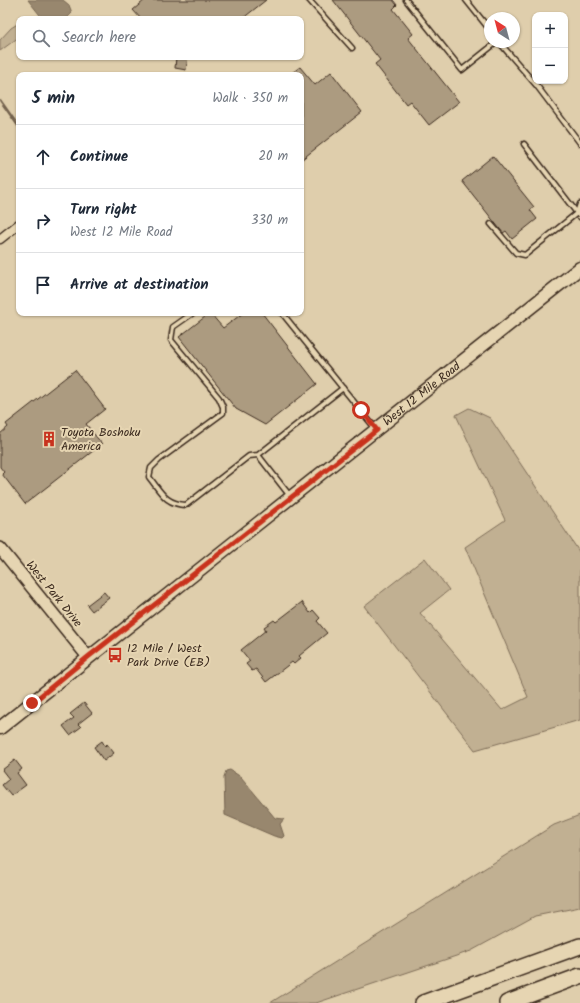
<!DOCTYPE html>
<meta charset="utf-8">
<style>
body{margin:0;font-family:Kalam,sans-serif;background:#f2f2f3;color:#1f2937}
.controls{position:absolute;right:12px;top:12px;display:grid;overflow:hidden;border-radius:8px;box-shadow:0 1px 3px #0004}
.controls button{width:36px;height:36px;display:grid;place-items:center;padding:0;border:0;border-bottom:1px solid #e0e1e3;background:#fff;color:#1f2937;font:20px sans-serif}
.compass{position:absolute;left:484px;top:12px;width:36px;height:36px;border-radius:50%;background:#fff;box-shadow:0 1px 3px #0004;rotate:324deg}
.stop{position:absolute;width:12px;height:12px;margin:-9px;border:3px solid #c8321e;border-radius:50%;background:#fff}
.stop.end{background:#c8321e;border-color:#fff;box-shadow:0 1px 4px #0008}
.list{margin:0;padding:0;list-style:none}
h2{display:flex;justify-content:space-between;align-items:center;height:52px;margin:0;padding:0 16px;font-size:17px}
h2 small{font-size:13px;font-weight:400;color:#747a83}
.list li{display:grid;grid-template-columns:26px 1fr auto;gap:12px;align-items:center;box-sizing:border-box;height:64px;padding:0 16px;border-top:1px solid #e0e1e3}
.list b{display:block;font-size:15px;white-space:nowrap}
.list p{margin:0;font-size:13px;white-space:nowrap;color:#747a83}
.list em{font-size:13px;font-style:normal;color:#747a83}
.icon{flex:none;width:22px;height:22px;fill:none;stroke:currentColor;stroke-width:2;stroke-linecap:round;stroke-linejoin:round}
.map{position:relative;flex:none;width:580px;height:1003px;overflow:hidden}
.search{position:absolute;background:#fff;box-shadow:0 1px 3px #0004;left:16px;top:16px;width:288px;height:44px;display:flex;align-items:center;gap:10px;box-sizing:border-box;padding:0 14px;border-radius:8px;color:#747a83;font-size:15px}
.panel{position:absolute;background:#fff;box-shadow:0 1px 3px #0004;left:16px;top:72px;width:288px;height:244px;border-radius:8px}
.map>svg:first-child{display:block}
</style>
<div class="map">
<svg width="580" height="1003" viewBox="0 0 580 1003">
<rect width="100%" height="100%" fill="#dfceac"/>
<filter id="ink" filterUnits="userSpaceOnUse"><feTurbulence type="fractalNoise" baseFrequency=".025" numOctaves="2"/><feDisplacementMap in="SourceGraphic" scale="8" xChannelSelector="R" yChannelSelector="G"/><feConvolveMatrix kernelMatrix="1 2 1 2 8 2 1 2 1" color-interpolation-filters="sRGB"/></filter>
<g filter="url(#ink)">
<path fill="#c1b092" stroke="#7e6d58" d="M 19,23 L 19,37 L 0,51 L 0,40 L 11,28 Z
M 469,408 L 490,418 L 580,553 L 580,720 L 475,750 L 364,606 L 425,558 L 449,590 L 420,613 L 502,710 L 528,697 L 465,547 L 505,520 L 456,415 Z
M 580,815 L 580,907 L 535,916 L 471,951 L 316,1003 L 270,1003 L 554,825 Z"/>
<path fill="#98876e" stroke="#73624e" d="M 28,0 L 63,0 L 69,5 L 72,13 L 66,19 L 43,19 Z
M 230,770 L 241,777 L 275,818 L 284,819 L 280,824 L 284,836 L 282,838 L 274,836 L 225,815 L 224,777 L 226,771 Z"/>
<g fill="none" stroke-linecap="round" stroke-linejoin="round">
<path stroke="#73624e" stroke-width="2.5" d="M 0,100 L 19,127"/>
</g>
<path fill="#ac9b80" stroke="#3b2a1e" d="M 145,0 L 266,0 L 242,19 L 141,19 L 133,10 Z
M 333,0 L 393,0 L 397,5 L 393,9 L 413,34 L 408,38 L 459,102 L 429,125 L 410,101 L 406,104 L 375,64 L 380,60 Z
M 176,57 L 188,57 L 186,70 L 175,68 Z
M 300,67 L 315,85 L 331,72 L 362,112 L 301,160 L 301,75 L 289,75 Z
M 493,156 L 534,207 L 530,210 L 537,219 L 512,239 L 506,231 L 503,233 L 462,181 Z
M 210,313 L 223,328 L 243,313 L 262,313 L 317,384 L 265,425 L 236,409 L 179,337 Z
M 75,370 L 105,409 L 86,424 L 102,444 L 25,504 L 2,474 L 4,472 L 0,467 L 0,434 L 8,427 L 6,424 Z
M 104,592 L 109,598 L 92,611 L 87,605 Z
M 302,602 L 310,613 L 313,610 L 320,618 L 317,621 L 327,633 L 299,656 L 301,658 L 294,664 L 292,662 L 266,682 L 256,669 L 252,671 L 246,664 L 250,661 L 241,650 L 266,630 L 264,627 L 274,620 L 276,622 Z
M 84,703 L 92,713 L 78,724 L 81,727 L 70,735 L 63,726 L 74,718 L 70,714 Z
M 102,741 L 105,746 L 107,744 L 114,753 L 104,761 L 94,747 Z
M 15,760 L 22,769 L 17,773 L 26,785 L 11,796 L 2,785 L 9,779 L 2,770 Z"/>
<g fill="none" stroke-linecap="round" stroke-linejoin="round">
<defs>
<path id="service" d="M 309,0 L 352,48
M 406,0 L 462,70 L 497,42
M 466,0 L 490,30
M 499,42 L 537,86 L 580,143
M 580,204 L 577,213 L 580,217
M 491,224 L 516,253 L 525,255 L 577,213 L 524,144
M 193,313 L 173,327 L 171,340 L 219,398 L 223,407 L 223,413 L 159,460 L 151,468 L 149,477 C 161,492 165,504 186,505 L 249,456 L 258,455 L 290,496
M 282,313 L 375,428
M 258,455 L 343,388"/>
<path id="minor" d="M 0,239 L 19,224"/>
<path id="tertiary" d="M 0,548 L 88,657"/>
<g id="secondary">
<path id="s1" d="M 0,728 L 580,268"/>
</g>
<path id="motorway" d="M 423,1003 L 580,946
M 507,1003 L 580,976"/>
</defs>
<use href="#service" stroke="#3b2a1e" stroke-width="7"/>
<use href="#minor" stroke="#3b2a1e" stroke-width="11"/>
<use href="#tertiary" stroke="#3b2a1e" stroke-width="14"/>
<use href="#secondary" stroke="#3b2a1e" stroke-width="15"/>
<use href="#motorway" stroke="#3b2a1e" stroke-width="18"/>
<use href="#service" stroke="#e6d5b2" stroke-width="4"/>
<use href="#minor" stroke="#e6d5b2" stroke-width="8"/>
<use href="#tertiary" stroke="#e6d5b2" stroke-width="11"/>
<use href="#secondary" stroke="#e6d5b2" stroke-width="12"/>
<use href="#motorway" stroke="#e6d5b2" stroke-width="15"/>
</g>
</g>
<g fill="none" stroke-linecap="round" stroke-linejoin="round" filter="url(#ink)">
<path stroke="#c8321e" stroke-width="5" d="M 32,703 L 88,657 L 377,430 L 361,410"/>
</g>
<defs>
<symbol id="building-bare" viewBox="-9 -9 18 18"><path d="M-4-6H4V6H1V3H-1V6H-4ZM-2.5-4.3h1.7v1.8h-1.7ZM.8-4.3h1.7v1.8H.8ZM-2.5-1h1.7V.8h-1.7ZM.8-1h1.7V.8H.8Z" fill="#c8321e" stroke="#e6d5b2" stroke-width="2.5" paint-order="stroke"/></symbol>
<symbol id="bus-bare" viewBox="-9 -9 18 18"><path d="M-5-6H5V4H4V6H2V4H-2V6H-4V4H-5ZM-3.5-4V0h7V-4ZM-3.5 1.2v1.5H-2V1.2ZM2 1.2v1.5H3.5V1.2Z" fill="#c8321e" stroke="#e6d5b2" stroke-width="2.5" paint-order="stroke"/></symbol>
</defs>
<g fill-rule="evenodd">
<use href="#building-bare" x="38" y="428" width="22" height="22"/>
<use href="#bus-bare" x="104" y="644" width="22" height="22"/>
</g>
<g text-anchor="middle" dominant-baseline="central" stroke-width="4" stroke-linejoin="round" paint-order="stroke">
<g font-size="12" fill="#3b2a1e" stroke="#e6d5b2">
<text stroke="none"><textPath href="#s1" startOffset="538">West 12 Mile Road</textPath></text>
<text transform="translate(54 594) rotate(51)">West Park Drive</text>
</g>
<g font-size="12" fill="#3b2a1e" stroke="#e6d5b2" text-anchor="start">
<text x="61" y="432">Toyota Boshoku<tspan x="61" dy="14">America</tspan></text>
<text x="127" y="648">12 Mile / West<tspan x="127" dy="14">Park Drive (EB)</tspan></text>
</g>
</g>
</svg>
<div class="controls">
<button>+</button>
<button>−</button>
</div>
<svg class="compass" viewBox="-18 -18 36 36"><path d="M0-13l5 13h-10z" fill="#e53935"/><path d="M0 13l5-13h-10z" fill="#747a83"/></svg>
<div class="stop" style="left:361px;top:410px"></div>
<div class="stop end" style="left:32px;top:703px"></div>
<div class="search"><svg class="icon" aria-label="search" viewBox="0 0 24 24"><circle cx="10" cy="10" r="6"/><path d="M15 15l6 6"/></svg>Search here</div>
<section class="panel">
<h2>5 min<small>Walk · 350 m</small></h2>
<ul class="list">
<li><svg class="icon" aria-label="ahead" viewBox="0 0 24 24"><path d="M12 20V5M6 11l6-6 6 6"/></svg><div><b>Continue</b></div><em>20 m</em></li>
<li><svg class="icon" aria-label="right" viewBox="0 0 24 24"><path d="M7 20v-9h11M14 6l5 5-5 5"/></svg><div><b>Turn right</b><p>West 12 Mile Road</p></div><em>330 m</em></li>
<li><svg class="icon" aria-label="arrive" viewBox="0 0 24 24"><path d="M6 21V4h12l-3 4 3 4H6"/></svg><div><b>Arrive at destination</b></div></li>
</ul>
</section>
</div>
